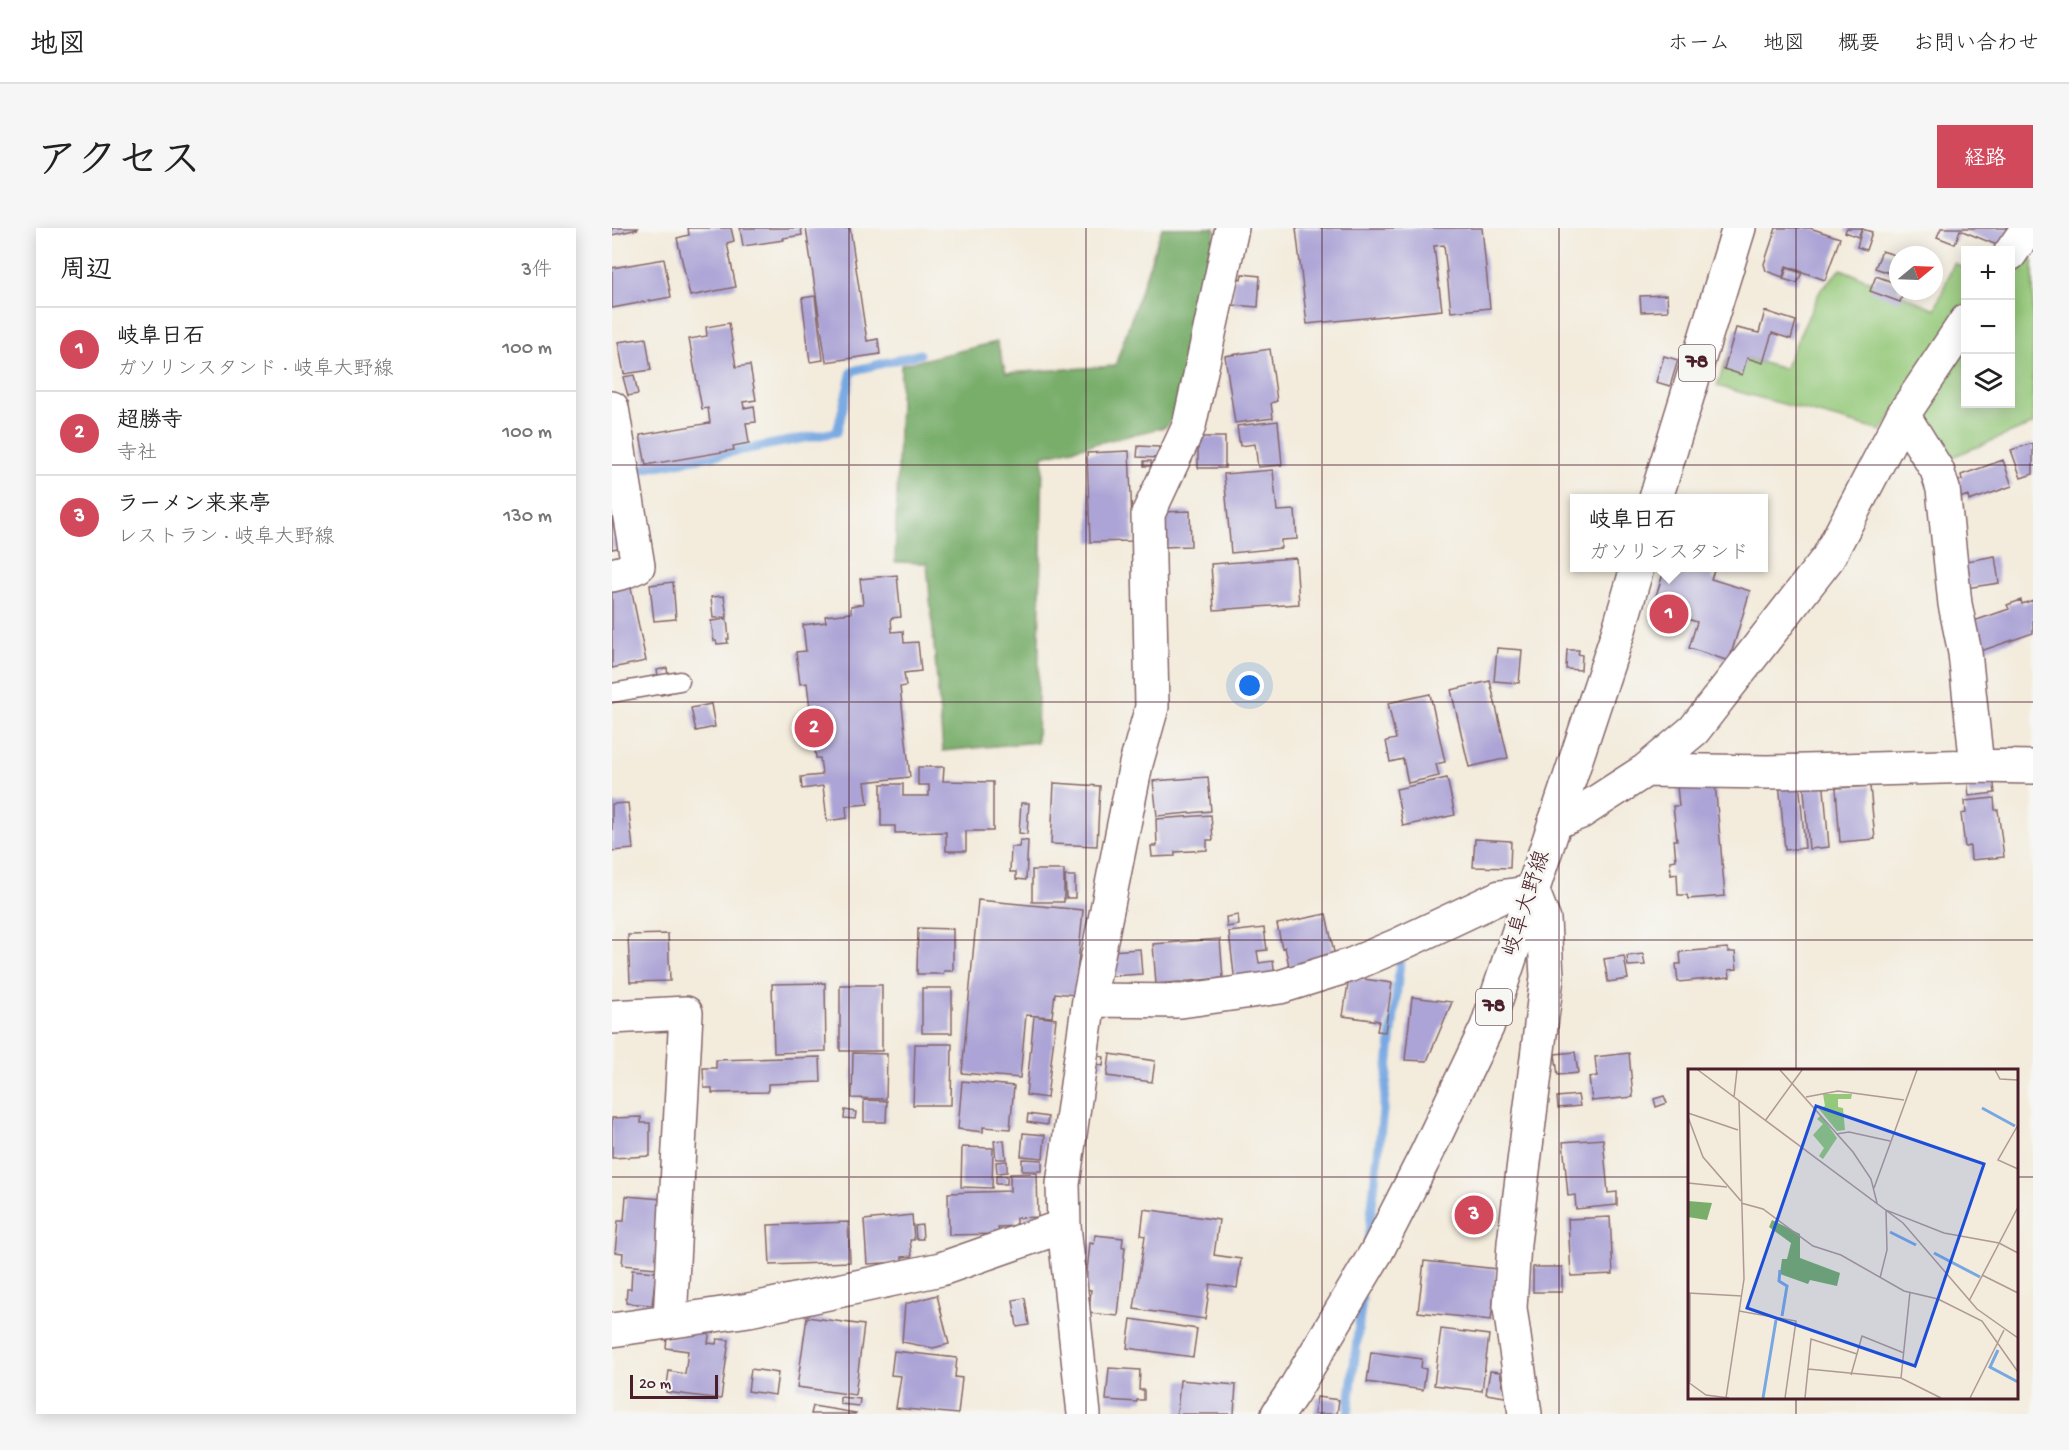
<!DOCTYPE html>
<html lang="ja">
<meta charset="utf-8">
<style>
body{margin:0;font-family:"Gochi Hand","Klee One",sans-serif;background:#f6f6f6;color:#222}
.controls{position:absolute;right:18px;top:18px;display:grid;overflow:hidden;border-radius:0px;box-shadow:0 3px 15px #0003}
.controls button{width:54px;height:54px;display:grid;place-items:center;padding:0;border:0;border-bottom:2px solid #e0e0e0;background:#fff;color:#222;font:30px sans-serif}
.compass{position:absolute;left:1277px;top:18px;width:54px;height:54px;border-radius:50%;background:#fff;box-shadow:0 3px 15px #0003;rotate:71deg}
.scale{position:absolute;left:18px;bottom:15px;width:88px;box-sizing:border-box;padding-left:6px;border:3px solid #4a1f2b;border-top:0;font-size:16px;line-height:21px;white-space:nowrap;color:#4a1f2b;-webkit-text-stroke:4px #f6f6f2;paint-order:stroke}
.you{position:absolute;left:638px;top:458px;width:21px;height:21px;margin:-15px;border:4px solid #fff;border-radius:50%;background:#1a73e8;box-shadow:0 0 0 9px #1a73e833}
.badge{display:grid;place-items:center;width:39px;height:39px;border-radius:50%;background:#d1495b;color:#fff;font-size:20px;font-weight:700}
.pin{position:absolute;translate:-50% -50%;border:3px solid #fff;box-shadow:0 2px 6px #0006}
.popup{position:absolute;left:958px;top:266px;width:198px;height:78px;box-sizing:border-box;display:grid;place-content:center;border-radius:0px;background:#fff;filter:drop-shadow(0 2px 4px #0005);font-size:20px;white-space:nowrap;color:#767676}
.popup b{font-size:22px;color:#222}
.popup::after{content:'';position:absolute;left:50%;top:100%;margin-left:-12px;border:12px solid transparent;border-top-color:#fff}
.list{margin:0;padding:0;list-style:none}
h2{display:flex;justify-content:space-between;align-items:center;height:78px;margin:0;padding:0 24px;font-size:26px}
h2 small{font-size:20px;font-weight:400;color:#767676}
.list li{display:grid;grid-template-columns:39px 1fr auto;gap:18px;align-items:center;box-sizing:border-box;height:84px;padding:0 24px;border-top:2px solid #e0e0e0}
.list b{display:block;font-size:22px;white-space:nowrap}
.list p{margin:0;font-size:20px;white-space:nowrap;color:#767676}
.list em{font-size:20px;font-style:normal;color:#767676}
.icon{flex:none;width:33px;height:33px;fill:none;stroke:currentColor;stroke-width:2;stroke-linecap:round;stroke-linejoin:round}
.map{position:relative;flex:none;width:1421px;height:1186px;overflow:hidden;border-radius:0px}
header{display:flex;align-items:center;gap:36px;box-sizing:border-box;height:84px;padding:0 30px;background:#fff;border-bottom:2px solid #e0e0e0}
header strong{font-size:28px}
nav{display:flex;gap:33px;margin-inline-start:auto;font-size:21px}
.intro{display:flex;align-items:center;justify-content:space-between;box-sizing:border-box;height:144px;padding:0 36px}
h1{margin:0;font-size:42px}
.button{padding:15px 27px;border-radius:0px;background:#d1495b;color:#fff;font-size:21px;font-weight:700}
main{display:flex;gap:36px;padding:0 36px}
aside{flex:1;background:#fff;border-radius:0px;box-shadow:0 3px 15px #0003}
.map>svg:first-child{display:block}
</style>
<header>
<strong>地図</strong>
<nav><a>ホーム</a><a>地図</a><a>概要</a><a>お問い合わせ</a></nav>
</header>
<div class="intro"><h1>アクセス</h1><a class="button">経路</a></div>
<main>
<aside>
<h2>周辺<small>3件</small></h2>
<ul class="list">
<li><span class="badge">1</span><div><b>岐阜日石</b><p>ガソリンスタンド · 岐阜大野線</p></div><em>100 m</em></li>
<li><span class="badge">2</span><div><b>超勝寺</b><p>寺社</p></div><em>100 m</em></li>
<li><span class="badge">3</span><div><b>ラーメン来来亭</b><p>レストラン · 岐阜大野線</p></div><em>130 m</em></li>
</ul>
</aside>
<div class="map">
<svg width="1421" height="1186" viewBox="0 0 1421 1186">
<rect width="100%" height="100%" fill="#f6f6f2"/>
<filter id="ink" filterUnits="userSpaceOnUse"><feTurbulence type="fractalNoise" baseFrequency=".0167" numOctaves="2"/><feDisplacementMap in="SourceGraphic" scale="12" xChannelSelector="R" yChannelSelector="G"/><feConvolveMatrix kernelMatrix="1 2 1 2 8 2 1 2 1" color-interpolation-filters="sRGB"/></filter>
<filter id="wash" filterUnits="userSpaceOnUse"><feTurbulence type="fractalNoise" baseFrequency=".008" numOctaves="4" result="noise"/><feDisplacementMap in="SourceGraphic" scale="24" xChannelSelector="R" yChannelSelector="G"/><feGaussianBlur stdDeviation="1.35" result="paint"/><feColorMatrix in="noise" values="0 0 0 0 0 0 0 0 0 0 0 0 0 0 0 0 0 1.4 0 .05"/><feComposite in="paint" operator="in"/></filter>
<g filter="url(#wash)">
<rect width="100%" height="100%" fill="#f3ebdb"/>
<path fill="#95c97a" stroke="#707452" stroke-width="1.5" d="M 1410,22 L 1421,32 L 1421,196 L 1335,231 L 1310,187 L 1353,116 L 1354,176 L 1398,176 L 1399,42 Z
M 1342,35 L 1353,40 L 1353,82 L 1269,203 L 1105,158 L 1117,125 L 1172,141 L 1209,61 L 1229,41 L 1323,81 Z"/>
<path fill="#78ad6a" stroke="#61664a" stroke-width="1.5" d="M 550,0 L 603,0 L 578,175 L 553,199 L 431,228 L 425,514 L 331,523 L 315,335 L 283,334 L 289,137 L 385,114 L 394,145 L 503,138 Z"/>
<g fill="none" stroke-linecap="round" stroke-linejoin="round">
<path stroke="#78a8e2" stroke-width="9" d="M 24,242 L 225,204 L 240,143 L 308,126
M 756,1013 L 788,735
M 736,1186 L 750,1071"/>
</g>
<g id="blocks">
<path fill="#aca4d6" d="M 0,0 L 26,0 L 26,1 L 0,7 Z
M 76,0 L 119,0 L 122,13 L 115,15 L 124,59 L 78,68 L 65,10 L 77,7 Z
M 128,0 L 189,0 L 190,7 L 171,10 L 172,12 L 131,18 Z
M 194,0 L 238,0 L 255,113 L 266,111 L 268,126 L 214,134 Z
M 684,0 L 870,0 L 878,80 L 839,84 L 832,17 L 822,18 L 830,82 L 695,96 Z
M 1164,0 L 1198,0 L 1228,10 L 1213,52 L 1174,38 L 1171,49 L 1154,43 L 1152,36 Z
M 1235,0 L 1250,0 L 1246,9 L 1233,4 Z
M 1329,0 L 1400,0 L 1392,20 L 1348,2 L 1343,16 L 1325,9 Z
M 1250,1 L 1260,4 L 1254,22 L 1245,19 Z
M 1270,23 L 1286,28 L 1286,48 L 1263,40 Z
M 52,31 L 59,69 L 0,80 L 0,40 Z
M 1175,40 L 1190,45 L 1185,55 L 1171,51 Z
M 630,46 L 648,48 L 646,79 L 620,77 L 622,50 L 629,51 Z
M 1264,48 L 1286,56 L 1286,63 L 1292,63 L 1288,74 L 1258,63 Z
M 1055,67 L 1056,83 L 1029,84 L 1028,68 Z
M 203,68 L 211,132 L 198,134 L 190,70 Z
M 1153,83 L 1184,93 L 1179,111 L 1160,105 L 1151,135 L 1135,130 L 1130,147 L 1112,141 L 1124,100 L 1147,105 Z
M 117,95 L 124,139 L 138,137 L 144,172 L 131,174 L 132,180 L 142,178 L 144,194 L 134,195 L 137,215 L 121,218 L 122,222 L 34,237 L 28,207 L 98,195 L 96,180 L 90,181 L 77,111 L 95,108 L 94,99 Z
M 34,110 L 39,142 L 12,146 L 6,114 Z
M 658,121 L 665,173 L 659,175 L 661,190 L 623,195 L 613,128 Z
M 1052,128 L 1066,132 L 1058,158 L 1044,154 Z
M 22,147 L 26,166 L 16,168 L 11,149 Z
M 666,193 L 670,237 L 646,239 L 643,216 L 628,218 L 625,198 Z
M 586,209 L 613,209 L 613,240 L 586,240 Z
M 1421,215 L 1421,246 L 1409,250 L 1399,222 Z
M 526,218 L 547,219 L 547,230 L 525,229 Z
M 517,223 L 521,313 L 478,314 L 475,225 Z
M 1391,232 L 1400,258 L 1357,273 L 1356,267 L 1348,270 L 1343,254 L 1350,252 L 1349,247 Z
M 532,233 L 539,233 L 539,238 L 532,238 Z
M 661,242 L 665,283 L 683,282 L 685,311 L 669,312 L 669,320 L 619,325 L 612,246 Z
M 0,248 L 11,319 L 0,321 Z
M 578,283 L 579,318 L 551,319 L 550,284 Z
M 1383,328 L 1387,355 L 1354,360 L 1350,334 Z
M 684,330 L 687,376 L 602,382 L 599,336 Z
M 1053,340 L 1103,340 L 1099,351 L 1138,363 L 1117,433 L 1077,420 L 1085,394 L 1040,380 Z
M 285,347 L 289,389 L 279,390 L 280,404 L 291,403 L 292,415 L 306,414 L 309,443 L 292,445 L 294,458 L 288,459 L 298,549 L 253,554 L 256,576 L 234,578 L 235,590 L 215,593 L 211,558 L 190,561 L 189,549 L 210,547 L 208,530 L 204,530 L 195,455 L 188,456 L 184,424 L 194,423 L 191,397 L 214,394 L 213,388 L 239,385 L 239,378 L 251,376 L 248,351 Z
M 61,354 L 64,391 L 42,393 L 38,357 Z
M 18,355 L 34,433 L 0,440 L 0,359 Z
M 112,368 L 115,389 L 101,390 L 99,369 Z
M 1409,372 L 1410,376 L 1421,372 L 1421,405 L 1366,424 L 1356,395 L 1397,381 L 1395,377 Z
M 115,391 L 117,411 L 115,411 L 116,415 L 105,416 L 104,413 L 102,413 L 99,393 Z
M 885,420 L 910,422 L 907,455 L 882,453 Z
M 955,422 L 967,422 L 966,426 L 970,427 L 969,442 L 954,441 Z
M 55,440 L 58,465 L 49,467 L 45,442 Z
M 878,453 L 896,530 L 857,539 L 839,462 Z
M 818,466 L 833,534 L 824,536 L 827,548 L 796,555 L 791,531 L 778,534 L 774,513 L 784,511 L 776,475 Z
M 99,476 L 103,499 L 84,503 L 79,480 Z
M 306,539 L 332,539 L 331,553 L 381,554 L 381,603 L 354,603 L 354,623 L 334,623 L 334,604 L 283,605 L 283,598 L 269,598 L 269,556 L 291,556 L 291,568 L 317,568 L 317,557 L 306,557 Z
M 1381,547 L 1383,565 L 1357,568 L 1355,550 Z
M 596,549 L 599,583 L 545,588 L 541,553 Z
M 1211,549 L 1217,619 L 1197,621 L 1191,551 Z
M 835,550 L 843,587 L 791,598 L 784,561 Z
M 1187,551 L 1193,620 L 1173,622 L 1167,553 Z
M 1103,554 L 1113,668 L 1076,671 L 1075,667 L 1066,667 L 1065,646 L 1059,647 L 1058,633 L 1064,632 L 1062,612 L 1065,612 L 1061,578 L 1067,578 L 1065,558 Z
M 442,555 L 488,558 L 485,618 L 439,616 Z
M 1258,558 L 1263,611 L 1228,614 L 1224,560 Z
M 1382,570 L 1383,582 L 1386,582 L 1392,629 L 1359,632 L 1358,618 L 1353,619 L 1349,586 L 1354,585 L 1353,573 Z
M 16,575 L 21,621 L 0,623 L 0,576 Z
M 409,575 L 417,575 L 415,606 L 407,605 Z
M 599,587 L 601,612 L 595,612 L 595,622 L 563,624 L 563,628 L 540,629 L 539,618 L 545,618 L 544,591 Z
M 863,611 L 899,613 L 898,640 L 861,639 Z
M 408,612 L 416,613 L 414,652 L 404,651 L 404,644 L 398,644 L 399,619 L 407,619 Z
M 420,642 L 452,642 L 452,674 L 420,674 Z
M 453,648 L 463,648 L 463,670 L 454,670 Z
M 366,672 L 471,682 L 463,767 L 443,765 L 440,789 L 414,787 L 408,850 L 350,845 Z
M 714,686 L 723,729 L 677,738 L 673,719 L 670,720 L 665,696 Z
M 626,687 L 627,697 L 615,699 L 614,689 Z
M 306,700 L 341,701 L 341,743 L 332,743 L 331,746 L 305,746 Z
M 652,700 L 655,722 L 645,723 L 647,735 L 661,733 L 663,750 L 623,755 L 617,704 Z
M 56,706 L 58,753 L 18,754 L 16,707 Z
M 608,711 L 611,750 L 544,756 L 541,716 Z
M 1115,720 L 1116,724 L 1123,724 L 1125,741 L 1117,742 L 1118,749 L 1066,754 L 1064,736 L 1069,736 L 1068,724 Z
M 528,721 L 530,746 L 500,748 L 498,723 Z
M 1031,726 L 1033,737 L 1016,738 L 1015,728 Z
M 1012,728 L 1016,751 L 996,754 L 992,731 Z
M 737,749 L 780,755 L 773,804 L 765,803 L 767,793 L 731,788 Z
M 213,755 L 214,823 L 162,825 L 160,756 Z
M 228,757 L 270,757 L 270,823 L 228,823 Z
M 310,760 L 340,760 L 340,805 L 310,805 Z
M 800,769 L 840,774 L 815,833 L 793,832 Z
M 422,788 L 444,791 L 435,870 L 414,867 Z
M 303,816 L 340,816 L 339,877 L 301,877 Z
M 963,824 L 966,845 L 946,847 L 943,826 Z
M 241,825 L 275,826 L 274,871 L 240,870 Z
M 1017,825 L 1021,869 L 980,873 L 977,849 L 985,848 L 983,829 Z
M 498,826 L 543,833 L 540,854 L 495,848 Z
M 486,828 L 492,829 L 491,838 L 484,836 Z
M 208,829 L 209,854 L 156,856 L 156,864 L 100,865 L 100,860 L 92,860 L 91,840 L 104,840 L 104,832 Z
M 350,853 L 402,858 L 398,901 L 371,899 L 371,904 L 346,901 Z
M 966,867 L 968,878 L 946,880 L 945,869 Z
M 1052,868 L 1055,875 L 1044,879 L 1042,871 Z
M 252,872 L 275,873 L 274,894 L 252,894 Z
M 233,882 L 244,884 L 243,891 L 232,890 Z
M 416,886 L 436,889 L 435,897 L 415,894 Z
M 29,889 L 29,895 L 38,895 L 38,928 L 0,930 L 0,890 Z
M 411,905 L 433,907 L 431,930 L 409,928 Z
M 991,911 L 996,965 L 1005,964 L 1005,977 L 964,981 L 963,967 L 956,968 L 951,914 Z
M 392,912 L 394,931 L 384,931 L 382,913 Z
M 350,919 L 381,920 L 380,960 L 349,959 Z
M 410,931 L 430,932 L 430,943 L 410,943 Z
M 395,933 L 395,944 L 385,945 L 384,934 Z
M 425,945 L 426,989 L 404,990 L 404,998 L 386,999 L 387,1006 L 337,1007 L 336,965 L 398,963 L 398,946 Z
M 384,948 L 395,948 L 395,956 L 384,956 Z
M 14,968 L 50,971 L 45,1040 L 10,1037 L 11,1025 L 3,1024 L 6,993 L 12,993 Z
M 532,981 L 607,992 L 602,1027 L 629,1031 L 625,1060 L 598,1056 L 593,1091 L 522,1081 L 533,1008 L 529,1007 Z
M 300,987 L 302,1012 L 298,1012 L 300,1028 L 290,1029 L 290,1034 L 255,1036 L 252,992 Z
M 998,989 L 1001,1046 L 959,1048 L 956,991 Z
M 236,994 L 238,1034 L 158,1037 L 156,997 Z
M 310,997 L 311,1011 L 304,1011 L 303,998 Z
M 483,1007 L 511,1010 L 510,1019 L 513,1019 L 506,1088 L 477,1085 L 479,1062 L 473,1061 L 478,1015 L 482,1016 Z
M 812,1033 L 885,1041 L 879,1092 L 806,1084 Z
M 921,1039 L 950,1039 L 950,1064 L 921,1064 Z
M 20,1042 L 44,1044 L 40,1077 L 14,1075 L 15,1061 L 19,1061 Z
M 325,1067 L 337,1116 L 321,1120 L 290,1114 L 293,1076 Z
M 413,1070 L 417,1097 L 405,1099 L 401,1072 Z
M 195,1089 L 252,1097 L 243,1167 L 185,1159 Z
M 519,1091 L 585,1101 L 581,1129 L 515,1120 Z
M 98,1101 L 96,1115 L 104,1116 L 105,1111 L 117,1112 L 109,1171 L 54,1164 L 57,1143 L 73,1146 L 76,1123 L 54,1120 L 55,1110 Z
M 829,1101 L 877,1107 L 870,1163 L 822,1157 Z
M 282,1123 L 345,1130 L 343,1149 L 350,1150 L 346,1186 L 284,1180 L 289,1148 L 279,1147 Z
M 759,1124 L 810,1131 L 809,1140 L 814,1141 L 811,1162 L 755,1154 Z
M 497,1140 L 528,1142 L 527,1162 L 532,1162 L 532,1172 L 525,1172 L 525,1174 L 494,1172 Z
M 139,1141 L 166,1145 L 163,1167 L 136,1163 Z
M 878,1143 L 888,1144 L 893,1169 L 874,1166 Z
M 568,1152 L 624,1157 L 622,1186 L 565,1186 Z
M 228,1169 L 248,1171 L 247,1178 L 228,1176 Z
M 705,1169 L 727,1172 L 725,1186 L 702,1186 Z
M 201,1178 L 244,1185 L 243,1186 L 199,1186 Z"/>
</g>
</g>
<g filter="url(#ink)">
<use href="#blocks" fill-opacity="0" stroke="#856669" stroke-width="1.5"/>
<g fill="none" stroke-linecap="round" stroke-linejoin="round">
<defs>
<path id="service" d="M 0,465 L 68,453"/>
<path id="minor" d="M 1398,26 L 1416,0
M 0,180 L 26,338 L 12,344 L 0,347
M 1291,187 L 1325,242 L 1331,261 L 1343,376 L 1353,425 L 1365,538
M 1034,542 L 1155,544 L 1365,538 L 1421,539
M 943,594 L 969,584 L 1034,542 L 1082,502 L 1216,330 L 1291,187 L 1354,93
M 477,772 L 569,773 L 668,759 L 739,737 L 786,717 L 888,669 L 921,664 L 932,692 L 935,749 L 902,1015 L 898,1080 L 913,1186
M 0,789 L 74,785 L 58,1092
M 0,1102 L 137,1082 L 329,1041 L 452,998
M 472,1186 L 452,998 L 451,956 L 477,772 L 524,536 L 540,479 L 536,286 L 577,198 L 620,0"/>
<path id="primary" d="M 1044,270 L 1127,0
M 666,1186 L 681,1164 L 765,1023 L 814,927 L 875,799 L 1006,405 L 1025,340"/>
</defs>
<use href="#service" stroke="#856669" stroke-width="21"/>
<use href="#minor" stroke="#856669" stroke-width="36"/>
<use href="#primary" stroke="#856669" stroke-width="36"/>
<use href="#service" stroke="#fff" stroke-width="18"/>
<use href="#minor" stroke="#fff" stroke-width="33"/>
<use href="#primary" stroke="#fff" stroke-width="33"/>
</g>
</g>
<path fill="none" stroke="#4a1f2b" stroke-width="1.5" stroke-opacity="0.55" d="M 237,0 L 237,1186M 474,0 L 474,1186M 710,0 L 710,1186M 947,0 L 947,1186M 1184,0 L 1184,842M 0,237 L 1421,237M 0,474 L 1421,474M 0,712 L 1421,712M 0,949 L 1078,949M 1404,949 L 1421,949M 1184,1170 L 1184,1186"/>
<g text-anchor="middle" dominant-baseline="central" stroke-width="6" stroke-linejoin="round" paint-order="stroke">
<g fill="#f6f6f2" stroke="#7e6067" stroke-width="1.5">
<rect x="1067" y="117" width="36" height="36" rx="4.5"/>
<rect x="864" y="761" width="36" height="36" rx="4.5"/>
</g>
<g font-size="21" font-weight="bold" fill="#4a1f2b">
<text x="1085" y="135">78</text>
<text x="882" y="779">78</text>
</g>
<g font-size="22" fill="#4a1f2b" stroke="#f6f6f2">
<text transform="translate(916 676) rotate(-72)">岐阜大野線</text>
</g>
</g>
<g transform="translate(1076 841)">
<rect width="330" height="330" fill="#f3ebdb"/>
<path d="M 135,25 L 164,25 L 163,30 L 150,30 L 150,38 L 155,39 L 157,61 L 149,62 L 131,40 L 137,37 ZM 133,46 L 149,69 L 135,90 L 131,87 L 136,79 L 125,66 L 135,55 L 129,50 Z" fill="#95c97a"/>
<path d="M 0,132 L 24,134 L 19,151 L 0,148 ZM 84,151 L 112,165 L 112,189 L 152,204 L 149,217 L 122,211 L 120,215 L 92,205 L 94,190 L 99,190 L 103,174 L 81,158 Z" fill="#78ad6a"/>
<path fill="none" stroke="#78a8e2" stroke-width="3" d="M 294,39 L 327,57M 202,163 L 228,176M 246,184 L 292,208M 92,201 L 91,212 L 99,217 L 94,247M 310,281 L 302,298 L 330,313M 75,329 L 88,251"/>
<path fill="none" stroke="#af9995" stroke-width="1.5" d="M 10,1 L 215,154 L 289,240 L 330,269M 92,1 L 165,83 L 183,110 L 189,134M 307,1 L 312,10 L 330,11M 46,28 L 49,1M 118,28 L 150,22 L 216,31M 0,44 L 50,61M 0,48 L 15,88 L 53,132M 77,52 L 114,1M 330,56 L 310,91 L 330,100M 148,65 L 161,63 L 202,72M 0,114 L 39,118M 186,119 L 229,1M 53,134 L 75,140 L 125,177 L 153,186 L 216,222 L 250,230 L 294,252 L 330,303M 294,206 L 330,224M 192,209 L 199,181 L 198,141 L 256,164 L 311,174 L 330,184M 0,224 L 54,227M 281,232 L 330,138M 51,242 L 108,252 L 97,329M 120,300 L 213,309 L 253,329M 163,306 L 174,267 L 216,284M 213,309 L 222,223M 0,313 L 18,326 L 41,329M 2,313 L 2,224M 38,329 L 56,210 L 51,32M 117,329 L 123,270 L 169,285M 282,329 L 316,261"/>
<path fill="#1d4ed8" fill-opacity="0.15" stroke="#1d4ed8" stroke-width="3" d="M 128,37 L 296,95 L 227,297 L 59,239 Z"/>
<rect width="330" height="330" fill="none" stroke="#4a1f2b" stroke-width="3"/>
</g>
</svg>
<div class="controls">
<button>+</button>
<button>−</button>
<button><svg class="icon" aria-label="layers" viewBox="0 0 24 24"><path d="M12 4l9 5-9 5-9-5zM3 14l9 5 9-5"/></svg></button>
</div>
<svg class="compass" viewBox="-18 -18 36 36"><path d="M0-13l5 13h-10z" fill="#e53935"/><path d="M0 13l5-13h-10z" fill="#767676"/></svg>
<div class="scale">20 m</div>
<div class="you"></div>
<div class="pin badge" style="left:1057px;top:386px">1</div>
<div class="popup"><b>岐阜日石</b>ガソリンスタンド</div>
<div class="pin badge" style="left:202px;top:500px">2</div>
<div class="pin badge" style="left:862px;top:987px">3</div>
</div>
</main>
